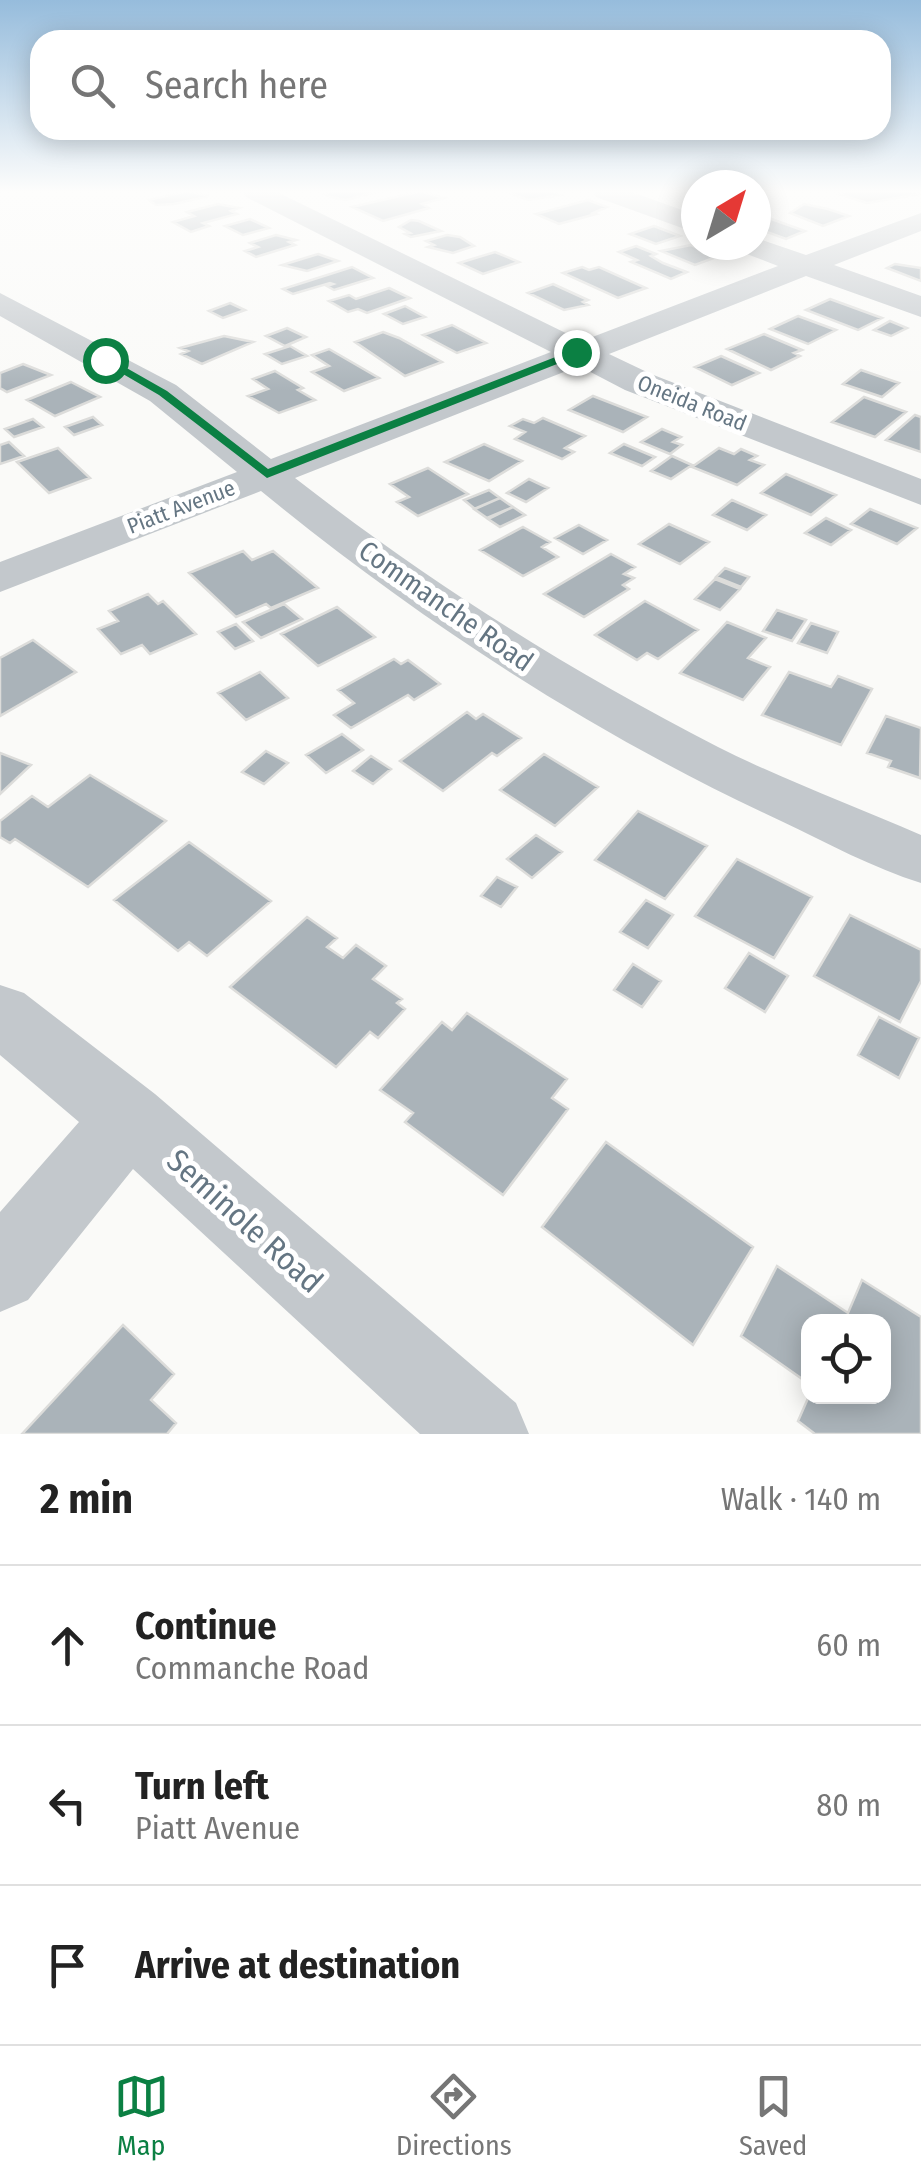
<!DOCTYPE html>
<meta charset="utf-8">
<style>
body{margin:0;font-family:"Fira Sans Condensed",sans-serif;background:#f2f2f2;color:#222}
.controls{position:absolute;right:30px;bottom:30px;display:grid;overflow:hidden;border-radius:20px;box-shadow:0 5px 25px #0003}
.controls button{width:90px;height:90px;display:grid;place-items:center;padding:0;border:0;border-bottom:2px solid #e0e0e0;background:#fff;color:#222;font:50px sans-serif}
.compass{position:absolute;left:681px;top:170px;width:90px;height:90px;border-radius:50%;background:#fff;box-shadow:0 5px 25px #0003;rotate:38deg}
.stop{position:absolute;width:30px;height:30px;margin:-22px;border:8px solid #0b8043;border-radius:50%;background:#fff}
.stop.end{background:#0b8043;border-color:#fff;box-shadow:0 2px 10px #0008}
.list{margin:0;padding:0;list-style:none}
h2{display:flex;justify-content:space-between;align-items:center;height:130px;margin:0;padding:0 40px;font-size:42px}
h2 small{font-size:32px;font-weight:400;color:#767676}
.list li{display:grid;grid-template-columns:65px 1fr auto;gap:30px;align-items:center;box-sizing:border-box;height:160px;padding:0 40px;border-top:2px solid #e0e0e0}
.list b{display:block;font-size:38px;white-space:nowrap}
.list p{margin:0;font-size:32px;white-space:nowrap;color:#767676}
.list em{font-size:32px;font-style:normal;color:#767676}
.icon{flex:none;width:55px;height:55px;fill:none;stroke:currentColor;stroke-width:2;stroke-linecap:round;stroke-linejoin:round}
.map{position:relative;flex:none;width:921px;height:1434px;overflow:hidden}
.search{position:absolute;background:#fff;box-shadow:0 5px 25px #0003;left:30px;right:30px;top:30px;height:110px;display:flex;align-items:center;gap:25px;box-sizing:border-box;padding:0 35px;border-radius:30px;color:#767676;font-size:38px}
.sheet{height:610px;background:#fff}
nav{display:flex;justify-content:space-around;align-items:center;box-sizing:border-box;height:140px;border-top:2px solid #e0e0e0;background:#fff;font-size:28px;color:#767676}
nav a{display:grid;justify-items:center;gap:5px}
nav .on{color:#0b8043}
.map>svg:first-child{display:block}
</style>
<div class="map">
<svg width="921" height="1434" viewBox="0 0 921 1434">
<rect width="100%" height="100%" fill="#fafaf8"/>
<path fill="#aab3b9" stroke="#dcdcda" stroke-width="2.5" d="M 187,191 L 209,196 L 174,204 L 156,205 L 149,200 Z
M 325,191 L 375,191 L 377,192 L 346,200 L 330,197 L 324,194 L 329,192 Z
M 421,191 L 444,198 L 422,204 L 429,208 L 383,221 L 352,207 Z
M 504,191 L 554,191 L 561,195 L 528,200 Z
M 846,191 L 911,191 L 921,194 L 867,203 L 838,194 Z
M 588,200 L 607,207 L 593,213 L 596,214 L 559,224 L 536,214 Z
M 218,204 L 239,208 L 231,211 L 237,214 L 203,223 L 209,226 L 191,232 L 173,222 L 194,216 L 187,212 Z
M 804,204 L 828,209 L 849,216 L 823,226 L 790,213 Z
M 763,216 L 805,231 L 786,239 L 756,228 L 756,218 Z
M 250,219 L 269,228 L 243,235 L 225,226 Z
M 411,220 L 419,221 L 441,231 L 411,237 L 405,234 L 410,233 L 399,227 Z
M 654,226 L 680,236 L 656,244 L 630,234 Z
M 276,235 L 296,240 L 289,242 L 295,245 L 256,257 L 245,251 L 258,247 L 250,243 Z
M 447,235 L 460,237 L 474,246 L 453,253 L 428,247 L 434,245 L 426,241 Z
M 691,245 L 719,256 L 695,265 L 661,251 Z
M 636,246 L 656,254 L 651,256 L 663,263 L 687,272 L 671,279 L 631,262 L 637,260 L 619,252 Z
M 495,252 L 519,262 L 483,274 L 459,263 Z
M 318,254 L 338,261 L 307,271 L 282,265 Z
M 895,264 L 921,268 L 921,281 L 887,268 Z
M 352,267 L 373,278 L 334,290 L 327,286 L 333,284 L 330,283 L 293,294 L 283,289 Z
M 582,267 L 589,270 L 599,267 L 646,288 L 618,298 L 563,273 Z
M 553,284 L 588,300 L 583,302 L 588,305 L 564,310 L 528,293 Z
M 389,288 L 410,298 L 367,313 L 358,309 L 348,312 L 329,301 L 349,295 L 356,299 Z
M 830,299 L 882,318 L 858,330 L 806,310 Z
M 230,303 L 245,310 L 223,318 L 209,311 Z
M 405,306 L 425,317 L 403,324 L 384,314 Z
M 798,316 L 836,330 L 808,344 L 770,329 Z
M 890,321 L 907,328 L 891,336 L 874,330 Z
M 452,325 L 486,343 L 457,353 L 423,335 Z
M 287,328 L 306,337 L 285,346 L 266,336 Z
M 383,332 L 399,338 L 442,362 L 405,376 L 355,342 Z
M 764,334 L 802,350 L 794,353 L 800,356 L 771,370 L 727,349 Z
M 224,336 L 253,342 L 202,364 L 181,354 L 188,351 L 180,348 Z
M 290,346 L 307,356 L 282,364 L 265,354 Z
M 329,349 L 379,378 L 344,391 L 312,372 L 329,366 L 312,355 Z
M 721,356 L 759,373 L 732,385 L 695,367 Z
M 23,364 L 51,375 L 7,392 L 0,388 L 0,373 Z
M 861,370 L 899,383 L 882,397 L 843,384 Z
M 275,371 L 303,388 L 298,390 L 315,400 L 279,413 L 248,396 L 268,389 L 253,379 Z
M 71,382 L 100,397 L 55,416 L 27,400 Z
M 593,396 L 647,417 L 623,432 L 569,410 Z
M 864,397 L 906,412 L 875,437 L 832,422 Z
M 915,415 L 921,417 L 921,452 L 886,440 Z
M 93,417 L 102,425 L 74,435 L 65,427 Z
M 543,418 L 585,436 L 565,448 L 574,452 L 562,459 L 515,439 L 525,432 L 510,426 L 523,419 L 534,423 Z
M 33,419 L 43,427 L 14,437 L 5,429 Z
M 662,429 L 681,437 L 673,442 L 682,445 L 670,454 L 641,442 Z
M 9,442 L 24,456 L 0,464 L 0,445 Z
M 484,444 L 522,461 L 489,481 L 445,462 Z
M 624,444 L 655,457 L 642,466 L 610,453 Z
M 58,448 L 90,478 L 49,493 L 17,462 Z
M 719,448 L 734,454 L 741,449 L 757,456 L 750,460 L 764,465 L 737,485 L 692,467 Z
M 672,456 L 692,465 L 671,479 L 651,471 Z
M 428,468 L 468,494 L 418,516 L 397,502 L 409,497 L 390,484 Z
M 786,474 L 836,495 L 811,515 L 761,493 Z
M 529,479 L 548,488 L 526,502 L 507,493 Z
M 489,490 L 500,498 L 475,509 L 464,500 Z
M 500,498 L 513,507 L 487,518 L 474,509 Z
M 732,500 L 766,515 L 747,530 L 713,515 Z
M 513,507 L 525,515 L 500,527 L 488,519 Z
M 870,509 L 917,528 L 897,544 L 851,524 Z
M 826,518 L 851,530 L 831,545 L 805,533 Z
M 669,524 L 709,542 L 680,564 L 639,544 Z
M 579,525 L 607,540 L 583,554 L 555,538 Z
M 523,527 L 550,542 L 542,547 L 558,557 L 523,576 L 480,550 Z
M 243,551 L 252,560 L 273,551 L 318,588 L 271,608 L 266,604 L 236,617 L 189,573 Z
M 611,554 L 635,567 L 624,574 L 634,578 L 623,585 L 629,589 L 584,617 L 544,594 Z
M 725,568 L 749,577 L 741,587 L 716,577 Z
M 715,579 L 740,589 L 720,610 L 695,599 Z
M 148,594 L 158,604 L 163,601 L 196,634 L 150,654 L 142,645 L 121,654 L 98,629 L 118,621 L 109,611 Z
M 645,601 L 698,630 L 658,659 L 647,653 L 637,660 L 595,635 Z
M 284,604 L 302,619 L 261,638 L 243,622 Z
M 337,607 L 375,637 L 318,666 L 281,634 Z
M 777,610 L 806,620 L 792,641 L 763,631 Z
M 727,622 L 766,638 L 748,658 L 770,667 L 743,700 L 680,673 Z
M 811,623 L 838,632 L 827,653 L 798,643 Z
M 236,624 L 253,641 L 235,649 L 218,632 Z
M 33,640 L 76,672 L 0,716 L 0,658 Z
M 394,659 L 401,664 L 408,660 L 440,684 L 414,700 L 408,695 L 351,728 L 334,715 L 354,703 L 338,690 Z
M 260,672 L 288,698 L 246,720 L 218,693 Z
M 789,672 L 831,687 L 838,676 L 872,689 L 841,745 L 762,715 Z
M 467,712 L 476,719 L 483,714 L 521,738 L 497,756 L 492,753 L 443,791 L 400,761 Z
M 886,716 L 921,728 L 920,778 L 888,767 L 891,761 L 867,753 Z
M 342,734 L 363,750 L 326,773 L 306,755 Z
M 266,751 L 288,763 L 264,784 L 242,772 Z
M 0,753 L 31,765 L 0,794 Z
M 544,754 L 598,787 L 555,826 L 500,790 Z
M 371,756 L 391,769 L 373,784 L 353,771 Z
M 90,775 L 166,821 L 88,887 L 15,839 L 10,843 L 0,837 L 0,821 L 32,796 L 48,807 Z
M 638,811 L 707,846 L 665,899 L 595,860 Z
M 536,835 L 562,852 L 532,878 L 507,859 Z
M 189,842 L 271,901 L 207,956 L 189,942 L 178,951 L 114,900 Z
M 737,859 L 812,897 L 774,958 L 695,916 Z
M 497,877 L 517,887 L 501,907 L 481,896 Z
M 646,900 L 673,915 L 648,948 L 620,932 Z
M 850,915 L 921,950 L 921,981 L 900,1022 L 814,976 Z
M 307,917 L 337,938 L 327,947 L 343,958 L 356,945 L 386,966 L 373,979 L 402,999 L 397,1003 L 405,1009 L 378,1038 L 370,1032 L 336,1067 L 230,987 Z
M 749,953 L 788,976 L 765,1012 L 725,988 Z
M 633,964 L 661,981 L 642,1007 L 614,990 Z
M 467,1013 L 567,1079 L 552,1098 L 568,1109 L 503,1195 L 405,1122 L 413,1113 L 380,1090 L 442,1022 L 452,1030 Z
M 879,1017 L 919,1038 L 899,1078 L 858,1055 Z
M 606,1142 L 753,1247 L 693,1345 L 542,1227 Z
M 777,1266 L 848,1313 L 862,1280 L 921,1317 L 921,1434 L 815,1434 L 798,1421 L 809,1396 L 884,1396 L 884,1322 L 808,1322 L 808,1383 L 741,1336 Z
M 123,1325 L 174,1374 L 151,1400 L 176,1423 L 167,1434 L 22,1434 Z"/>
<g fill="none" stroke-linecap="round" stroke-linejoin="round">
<path fill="#c3c8cc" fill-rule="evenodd" d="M 242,191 L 275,191 L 582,341 L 778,266 L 739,251 L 734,245 L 756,245 L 756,238 L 806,255 L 921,213 L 921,231 L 834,265 L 921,296 L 921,317 L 806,276 L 609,354 L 651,374 L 921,479 L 921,505 L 625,390 L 579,366 L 295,478 C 427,581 569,671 718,747 C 784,780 854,806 921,835 L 921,883 C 873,868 827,843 781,821 C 593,734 421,622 261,491 L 0,592 L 0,562 L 237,472 L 150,401 L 0,316 L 0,293 L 176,385 L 271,459 L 551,352 L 246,197 Z
M 592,191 L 629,191 L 696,215 L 696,233 L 596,197 Z
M 0,985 L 24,993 L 155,1094 L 516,1403 L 529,1434 L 420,1434 L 133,1169 L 28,1300 L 0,1312 L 0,1212 L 79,1122 L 0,1055 Z"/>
</g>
<linearGradient id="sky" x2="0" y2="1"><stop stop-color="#96bcdc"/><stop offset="0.49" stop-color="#fdfdfc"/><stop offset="1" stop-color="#fdfdfc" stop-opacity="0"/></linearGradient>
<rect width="921" height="391" fill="url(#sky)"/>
<path fill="#0b8043" d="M 576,349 L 580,355 L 267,478 L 159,395 L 99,360 L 109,358 L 167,391 L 268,469 Z"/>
<g text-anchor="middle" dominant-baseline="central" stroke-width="10" stroke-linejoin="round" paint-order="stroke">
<g font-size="22" fill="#657683" stroke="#fff">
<text transform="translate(692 403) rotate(22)">Oneida Road</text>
<text transform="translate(181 507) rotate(-21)">Piatt Avenue</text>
</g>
<g font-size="28" fill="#657683" stroke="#fff">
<text transform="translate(446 606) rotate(35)">Commanche Road</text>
</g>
<g font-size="32" fill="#657683" stroke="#fff">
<text transform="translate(245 1221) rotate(42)">Seminole Road</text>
</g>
</g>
</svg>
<div class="controls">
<button><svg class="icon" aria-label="locate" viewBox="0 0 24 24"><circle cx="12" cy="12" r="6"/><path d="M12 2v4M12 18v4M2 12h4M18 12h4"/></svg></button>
</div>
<svg class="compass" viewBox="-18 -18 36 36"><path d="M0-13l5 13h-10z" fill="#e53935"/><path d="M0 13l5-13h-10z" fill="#767676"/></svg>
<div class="stop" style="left:105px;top:360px"></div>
<div class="stop end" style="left:576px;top:352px"></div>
<div class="search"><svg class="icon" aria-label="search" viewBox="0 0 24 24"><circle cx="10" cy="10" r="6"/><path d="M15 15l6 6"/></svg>Search here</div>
</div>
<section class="sheet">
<h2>2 min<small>Walk · 140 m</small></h2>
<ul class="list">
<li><svg class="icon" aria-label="ahead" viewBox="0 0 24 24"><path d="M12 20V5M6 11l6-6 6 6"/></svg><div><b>Continue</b><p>Commanche Road</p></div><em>60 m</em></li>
<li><svg class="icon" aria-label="left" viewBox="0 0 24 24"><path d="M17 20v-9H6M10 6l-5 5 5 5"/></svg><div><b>Turn left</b><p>Piatt Avenue</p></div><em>80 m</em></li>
<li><svg class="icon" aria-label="arrive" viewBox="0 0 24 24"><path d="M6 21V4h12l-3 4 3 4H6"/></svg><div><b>Arrive at destination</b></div></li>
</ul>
</section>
<nav>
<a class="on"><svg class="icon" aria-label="map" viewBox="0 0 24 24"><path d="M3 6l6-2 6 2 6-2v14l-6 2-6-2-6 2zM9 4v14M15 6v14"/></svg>Map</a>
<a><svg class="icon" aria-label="directions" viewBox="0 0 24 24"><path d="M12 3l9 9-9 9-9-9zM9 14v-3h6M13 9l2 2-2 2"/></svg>Directions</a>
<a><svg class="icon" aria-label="saved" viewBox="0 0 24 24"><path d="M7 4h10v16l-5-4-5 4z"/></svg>Saved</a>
</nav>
